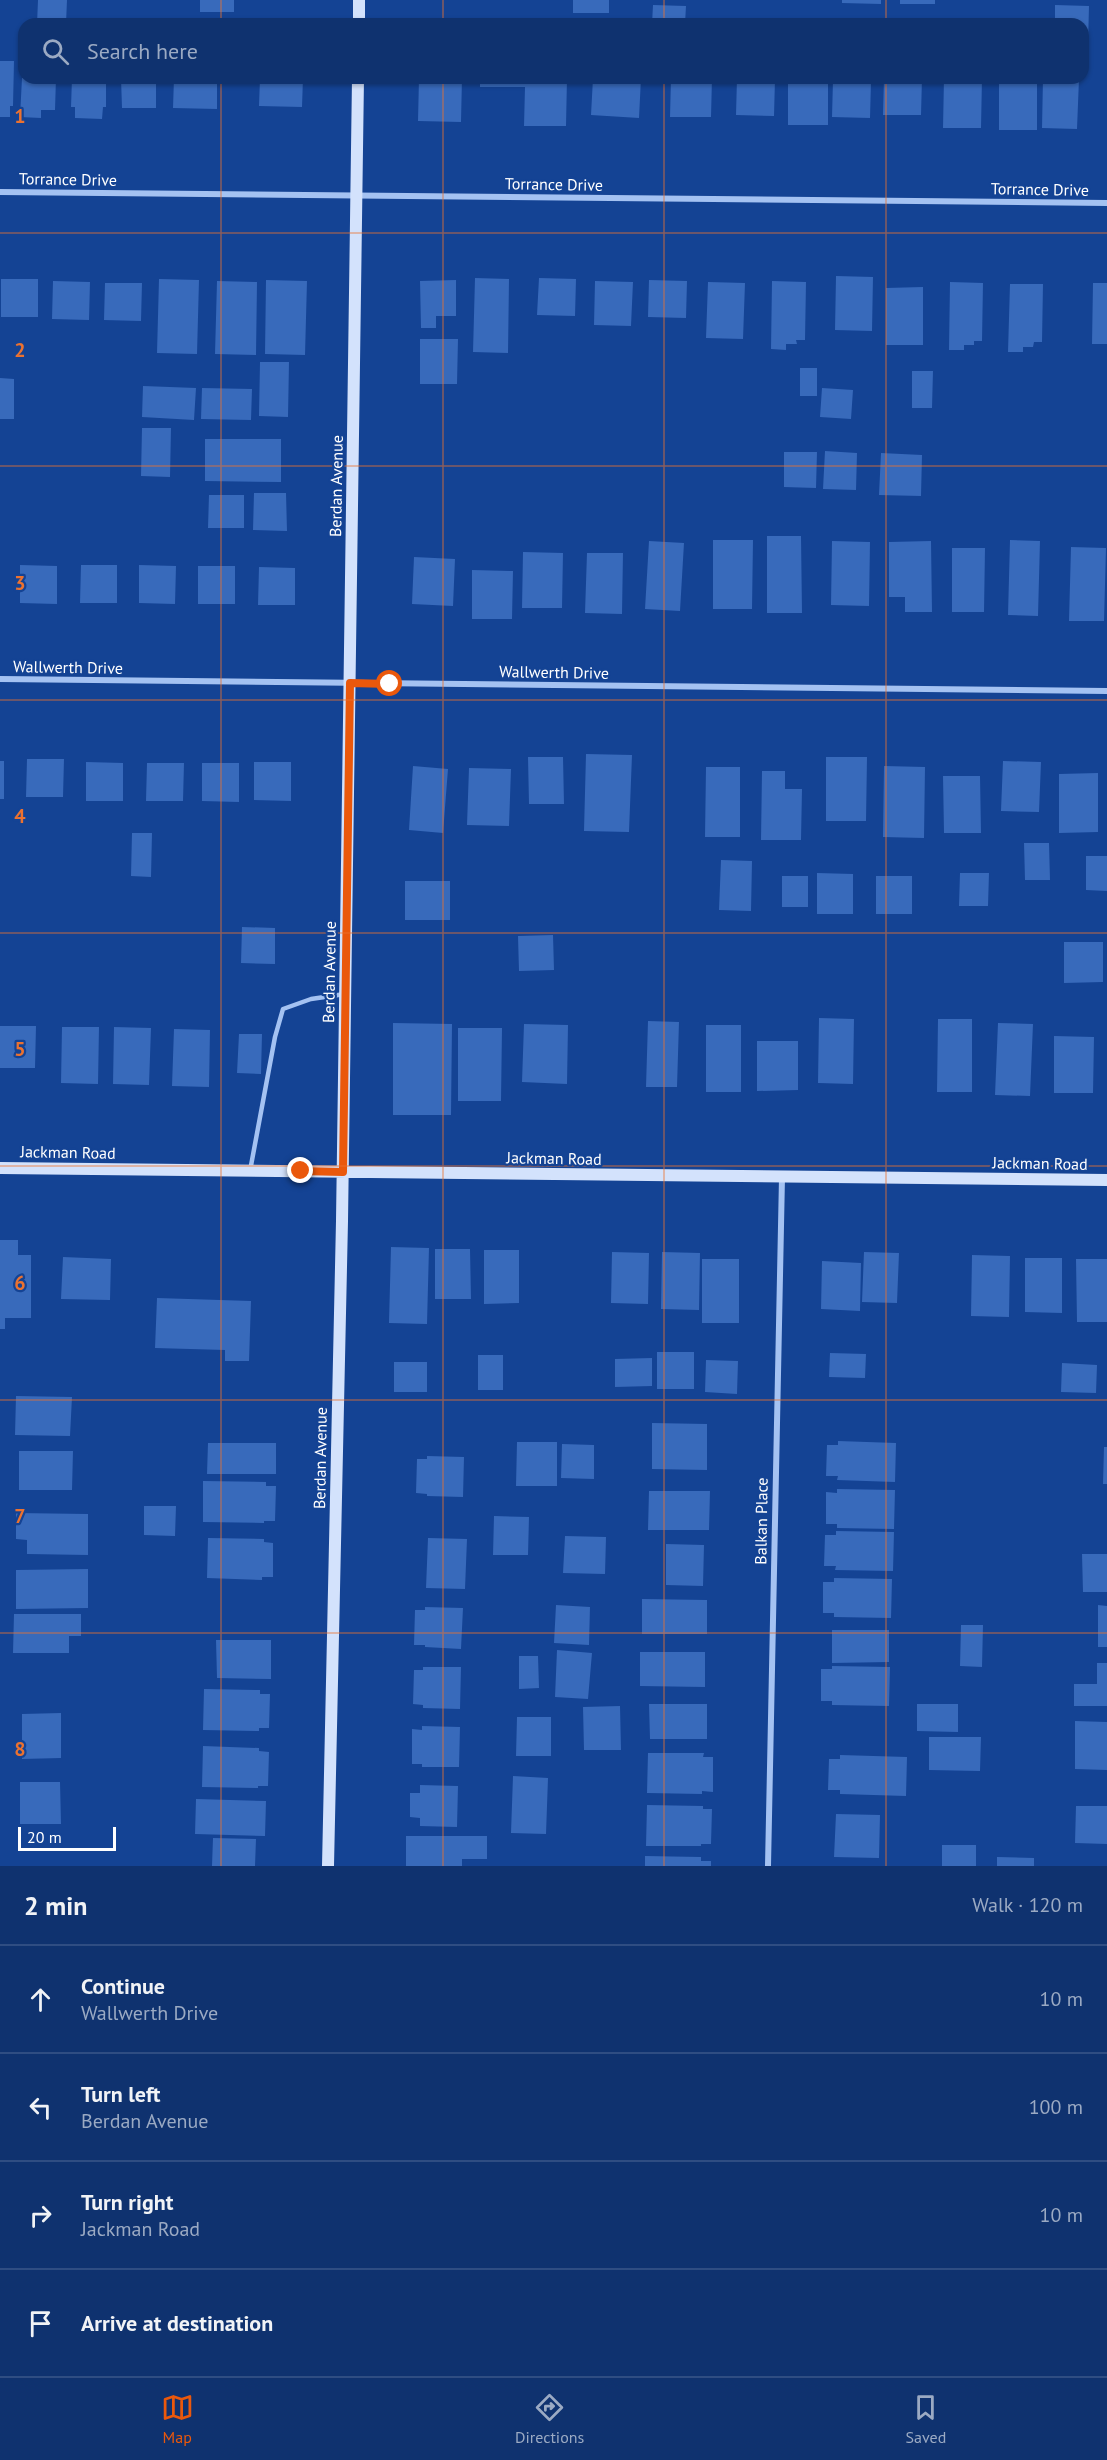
<!DOCTYPE html>
<meta charset="utf-8">
<style>
body{margin:0;font-family:"PT Sans",sans-serif;background:#1d3e77;color:#f1f3f6}
.scale{position:absolute;left:18px;bottom:15px;width:98px;box-sizing:border-box;padding-left:6px;border:3px solid #fff;border-top:0;font-size:16px;line-height:21px;white-space:nowrap;color:#fff;-webkit-text-stroke:4px #144394;paint-order:stroke}
.stop{position:absolute;width:18px;height:18px;margin:-14px;border:4px solid #ea580c;border-radius:50%;background:#fff}
.stop.end{background:#ea580c;border-color:#fff;box-shadow:0 2px 6px #0008}
.list{margin:0;padding:0;list-style:none}
h2{display:flex;justify-content:space-between;align-items:center;height:78px;margin:0;padding:0 24px;font-size:26px}
h2 small{font-size:20px;font-weight:400;color:#9baac3}
.list li{display:grid;grid-template-columns:39px 1fr auto;gap:18px;align-items:center;box-sizing:border-box;height:108px;padding:0 24px;border-top:2px solid #2f4d82}
.list b{display:block;font-size:22px;white-space:nowrap}
.list p{margin:0;font-size:20px;white-space:nowrap;color:#9baac3}
.list em{font-size:20px;font-style:normal;color:#9baac3}
.icon{flex:none;width:33px;height:33px;fill:none;stroke:currentColor;stroke-width:2;stroke-linecap:round;stroke-linejoin:round}
.map{position:relative;flex:none;width:1107px;height:1866px;overflow:hidden}
.search{position:absolute;background:#0f326f;box-shadow:0 2px 4px #0004;left:18px;right:18px;top:18px;height:66px;display:flex;align-items:center;gap:15px;box-sizing:border-box;padding:0 21px;border-radius:18px;color:#9baac3;font-size:22px}
.sheet{height:510px;background:#0f326f}
nav{display:flex;justify-content:space-around;align-items:center;box-sizing:border-box;height:84px;border-top:2px solid #2f4d82;background:#0f326f;font-size:16px;color:#9baac3}
nav a{display:grid;justify-items:center;gap:3px}
nav .on{color:#ea580c}
.map>svg:first-child{display:block}
</style>
<div class="map">
<svg width="1107" height="1866" viewBox="0 0 1107 1866">
<rect width="100%" height="100%" fill="#144394"/>
<path fill="#386abb" d="M 38,0 L 67,0 L 66,24 L 37,24 Z
M 200,0 L 234,0 L 234,12 L 200,12 Z
M 573,0 L 609,0 L 609,13 L 573,13 Z
M 842,0 L 881,0 L 881,4 L 842,3 Z
M 900,0 L 935,0 L 935,4 L 900,4 Z
M 653,5 L 686,6 L 685,24 L 652,24 Z
M 1055,5 L 1089,6 L 1088,45 L 1083,45 L 1083,24 L 1055,24 Z
M 0,61 L 14,61 L 13,106 L 10,106 L 10,117 L 0,117 Z
M 22,78 L 56,78 L 55,110 L 41,110 L 41,118 L 20,117 Z
M 72,78 L 106,78 L 106,107 L 103,107 L 102,119 L 75,118 L 75,107 L 71,107 Z
M 121,78 L 156,78 L 156,108 L 122,108 Z
M 174,78 L 217,78 L 217,109 L 173,108 Z
M 260,78 L 303,78 L 302,107 L 259,106 Z
M 419,78 L 462,78 L 461,122 L 418,121 Z
M 480,78 L 567,78 L 566,126 L 524,126 L 525,87 L 480,87 Z
M 593,78 L 641,78 L 639,118 L 591,115 Z
M 671,78 L 712,78 L 711,117 L 670,117 Z
M 737,78 L 775,79 L 774,116 L 736,115 Z
M 884,78 L 922,78 L 921,115 L 883,115 Z
M 944,78 L 982,78 L 981,128 L 943,128 Z
M 999,78 L 1037,78 L 1037,130 L 999,130 Z
M 1043,78 L 1079,79 L 1077,129 L 1042,128 Z
M 788,79 L 828,79 L 828,125 L 788,125 Z
M 833,80 L 871,81 L 870,118 L 832,117 Z
M 836,276 L 873,277 L 872,331 L 835,330 Z
M 475,278 L 509,279 L 508,353 L 473,352 Z
M 539,278 L 576,279 L 575,316 L 537,315 Z
M 1,279 L 38,279 L 38,317 L 1,317 Z
M 159,279 L 199,280 L 197,354 L 157,353 Z
M 266,280 L 307,281 L 305,355 L 265,354 Z
M 456,280 L 456,316 L 436,316 L 436,328 L 421,328 L 420,281 Z
M 649,280 L 687,281 L 686,318 L 648,317 Z
M 53,281 L 90,282 L 89,320 L 52,319 Z
M 217,281 L 257,282 L 256,355 L 215,354 Z
M 595,281 L 633,282 L 631,326 L 594,325 Z
M 772,281 L 806,282 L 805,340 L 796,340 L 797,344 L 786,344 L 786,350 L 771,349 Z
M 708,282 L 745,283 L 743,339 L 706,338 Z
M 950,282 L 983,283 L 982,341 L 974,341 L 974,345 L 964,345 L 964,350 L 949,350 Z
M 105,283 L 142,283 L 141,321 L 104,320 Z
M 1093,283 L 1107,283 L 1107,344 L 1092,344 Z
M 1010,284 L 1043,284 L 1042,342 L 1034,342 L 1033,347 L 1023,347 L 1023,352 L 1008,352 Z
M 923,287 L 923,345 L 886,345 L 886,288 Z
M 420,339 L 458,339 L 457,384 L 420,384 Z
M 260,362 L 289,362 L 288,417 L 259,416 Z
M 800,368 L 817,368 L 817,396 L 800,396 Z
M 912,371 L 933,371 L 932,408 L 912,408 Z
M 0,378 L 14,379 L 14,419 L 0,419 Z
M 143,386 L 196,388 L 194,420 L 142,417 Z
M 202,388 L 252,389 L 251,420 L 201,419 Z
M 822,388 L 853,390 L 851,419 L 820,417 Z
M 142,428 L 171,428 L 170,477 L 141,476 Z
M 205,439 L 281,439 L 281,482 L 205,481 Z
M 825,451 L 857,453 L 856,490 L 823,489 Z
M 784,452 L 817,452 L 816,488 L 784,487 Z
M 881,453 L 922,455 L 921,496 L 879,495 Z
M 254,493 L 286,493 L 287,531 L 253,530 Z
M 209,495 L 244,495 L 244,528 L 208,528 Z
M 767,536 L 801,536 L 802,613 L 767,613 Z
M 713,540 L 753,540 L 752,609 L 713,609 Z
M 1010,540 L 1040,541 L 1038,616 L 1008,615 Z
M 649,541 L 684,543 L 680,611 L 645,609 Z
M 832,541 L 870,542 L 869,606 L 831,605 Z
M 931,541 L 932,612 L 905,612 L 905,597 L 889,597 L 889,542 Z
M 1071,547 L 1106,548 L 1104,621 L 1069,621 Z
M 952,548 L 985,548 L 984,612 L 952,612 Z
M 523,552 L 563,553 L 562,608 L 522,608 Z
M 587,553 L 623,553 L 622,614 L 585,613 Z
M 414,557 L 455,559 L 453,606 L 412,604 Z
M 20,565 L 57,566 L 57,604 L 20,603 Z
M 81,565 L 117,565 L 117,603 L 80,603 Z
M 139,565 L 176,566 L 175,604 L 139,603 Z
M 198,566 L 235,566 L 235,604 L 198,604 Z
M 259,567 L 295,568 L 295,605 L 258,605 Z
M 472,570 L 513,571 L 512,619 L 472,619 Z
M 586,754 L 632,755 L 629,832 L 584,831 Z
M 528,757 L 563,757 L 564,804 L 529,804 Z
M 826,757 L 867,757 L 866,821 L 826,821 Z
M 27,759 L 64,759 L 63,797 L 26,797 Z
M 0,761 L 4,761 L 4,799 L 0,799 Z
M 1003,761 L 1041,762 L 1039,812 L 1001,811 Z
M 86,762 L 123,763 L 123,801 L 86,801 Z
M 254,762 L 291,762 L 291,801 L 254,800 Z
M 147,763 L 184,763 L 183,801 L 146,801 Z
M 202,763 L 239,763 L 239,802 L 202,801 Z
M 413,766 L 448,769 L 443,833 L 409,830 Z
M 884,766 L 925,767 L 924,838 L 883,837 Z
M 706,767 L 740,767 L 740,837 L 705,837 Z
M 469,768 L 511,769 L 509,826 L 467,825 Z
M 762,771 L 785,771 L 785,789 L 802,789 L 801,840 L 761,840 Z
M 1098,773 L 1098,832 L 1059,833 L 1059,774 Z
M 943,776 L 980,776 L 981,833 L 944,833 Z
M 132,833 L 152,833 L 151,877 L 131,876 Z
M 1024,843 L 1049,843 L 1050,880 L 1025,880 Z
M 1086,856 L 1107,856 L 1107,891 L 1086,890 Z
M 721,860 L 752,861 L 751,911 L 719,910 Z
M 817,873 L 853,874 L 853,914 L 817,914 Z
M 960,873 L 989,873 L 988,906 L 959,906 Z
M 782,876 L 808,876 L 808,907 L 782,907 Z
M 876,876 L 912,876 L 912,914 L 876,914 Z
M 405,881 L 450,881 L 450,920 L 405,920 Z
M 242,927 L 275,928 L 275,964 L 241,963 Z
M 553,935 L 554,970 L 519,971 L 518,936 Z
M 1064,942 L 1103,942 L 1103,982 L 1064,983 Z
M 819,1018 L 854,1019 L 853,1084 L 818,1083 Z
M 938,1019 L 972,1019 L 972,1092 L 937,1092 Z
M 648,1021 L 679,1022 L 677,1087 L 646,1087 Z
M 393,1023 L 452,1024 L 451,1115 L 393,1115 Z
M 998,1023 L 1033,1024 L 1030,1096 L 995,1095 Z
M 524,1024 L 568,1025 L 567,1084 L 522,1082 Z
M 706,1025 L 741,1025 L 741,1092 L 706,1092 Z
M 0,1026 L 36,1026 L 35,1068 L 0,1068 Z
M 62,1027 L 99,1027 L 98,1084 L 61,1083 Z
M 114,1027 L 151,1028 L 149,1085 L 113,1084 Z
M 458,1028 L 502,1028 L 501,1101 L 458,1101 Z
M 174,1029 L 210,1030 L 209,1087 L 172,1086 Z
M 239,1034 L 262,1034 L 261,1074 L 237,1073 Z
M 1054,1036 L 1094,1037 L 1093,1093 L 1054,1093 Z
M 757,1041 L 798,1041 L 798,1090 L 757,1091 Z
M 0,1240 L 18,1240 L 18,1255 L 31,1255 L 31,1318 L 5,1318 L 5,1329 L 0,1329 Z
M 391,1247 L 429,1248 L 427,1324 L 389,1323 Z
M 435,1249 L 470,1249 L 471,1299 L 435,1299 Z
M 484,1250 L 519,1250 L 519,1303 L 484,1304 Z
M 612,1252 L 649,1253 L 648,1304 L 611,1303 Z
M 662,1252 L 700,1253 L 699,1310 L 661,1309 Z
M 864,1252 L 899,1253 L 897,1303 L 862,1302 Z
M 972,1255 L 1010,1256 L 1009,1317 L 971,1316 Z
M 63,1257 L 111,1259 L 110,1300 L 61,1299 Z
M 1025,1258 L 1062,1258 L 1062,1313 L 1025,1312 Z
M 702,1259 L 739,1259 L 739,1323 L 702,1323 Z
M 1076,1259 L 1107,1259 L 1107,1322 L 1077,1322 Z
M 822,1261 L 861,1263 L 860,1311 L 821,1309 Z
M 157,1298 L 251,1301 L 249,1361 L 225,1361 L 225,1350 L 155,1348 Z
M 657,1352 L 694,1352 L 694,1389 L 657,1389 Z
M 830,1353 L 866,1354 L 865,1378 L 829,1377 Z
M 478,1355 L 503,1355 L 503,1390 L 478,1390 Z
M 652,1358 L 652,1386 L 615,1387 L 615,1359 Z
M 706,1360 L 738,1361 L 737,1394 L 705,1392 Z
M 394,1362 L 427,1362 L 427,1392 L 394,1392 Z
M 1062,1363 L 1097,1365 L 1096,1393 L 1061,1392 Z
M 16,1396 L 72,1397 L 70,1436 L 15,1435 Z
M 652,1423 L 707,1424 L 707,1470 L 652,1469 Z
M 838,1441 L 896,1443 L 895,1482 L 837,1480 L 838,1476 L 826,1476 L 827,1445 L 838,1445 Z
M 517,1442 L 557,1442 L 557,1486 L 516,1486 Z
M 208,1443 L 276,1443 L 276,1474 L 207,1474 Z
M 562,1444 L 594,1445 L 594,1479 L 561,1478 Z
M 1104,1447 L 1107,1447 L 1107,1484 L 1103,1484 Z
M 19,1451 L 73,1451 L 72,1490 L 19,1490 Z
M 427,1456 L 464,1457 L 463,1497 L 427,1496 L 427,1494 L 416,1493 L 417,1459 L 427,1459 Z
M 203,1481 L 266,1482 L 266,1486 L 276,1486 L 275,1521 L 264,1521 L 264,1523 L 203,1522 Z
M 837,1489 L 895,1490 L 894,1529 L 837,1528 L 837,1524 L 826,1524 L 826,1492 L 837,1493 Z
M 649,1491 L 710,1491 L 709,1530 L 648,1530 Z
M 144,1506 L 176,1506 L 175,1536 L 144,1535 Z
M 16,1513 L 88,1514 L 88,1555 L 27,1554 L 27,1540 L 16,1539 Z
M 494,1516 L 529,1517 L 528,1555 L 493,1555 Z
M 836,1531 L 894,1532 L 893,1571 L 835,1570 L 836,1566 L 824,1566 L 825,1535 L 836,1535 Z
M 565,1536 L 606,1537 L 605,1574 L 563,1573 Z
M 208,1538 L 264,1539 L 264,1542 L 273,1543 L 273,1577 L 262,1577 L 262,1580 L 207,1578 Z
M 428,1538 L 467,1539 L 465,1589 L 426,1588 Z
M 666,1544 L 704,1545 L 703,1586 L 666,1585 Z
M 1082,1554 L 1107,1554 L 1107,1592 L 1083,1592 Z
M 88,1569 L 88,1608 L 16,1609 L 16,1570 Z
M 834,1578 L 892,1579 L 891,1618 L 834,1617 L 834,1613 L 823,1613 L 823,1582 L 834,1582 Z
M 642,1599 L 707,1600 L 707,1634 L 642,1634 Z
M 556,1605 L 590,1607 L 589,1645 L 554,1643 Z
M 1098,1605 L 1107,1606 L 1107,1647 L 1098,1647 Z
M 425,1607 L 463,1608 L 461,1649 L 425,1647 L 425,1645 L 414,1645 L 415,1610 L 425,1610 Z
M 14,1614 L 81,1614 L 81,1636 L 69,1636 L 69,1653 L 13,1653 Z
M 961,1625 L 983,1625 L 982,1667 L 960,1666 Z
M 832,1630 L 889,1630 L 889,1662 L 832,1663 Z
M 216,1640 L 271,1640 L 271,1679 L 217,1678 Z
M 557,1650 L 592,1653 L 588,1699 L 555,1697 Z
M 640,1652 L 705,1652 L 705,1687 L 640,1686 Z
M 519,1656 L 538,1656 L 539,1688 L 519,1689 Z
M 1097,1663 L 1107,1663 L 1107,1706 L 1074,1706 L 1074,1684 L 1097,1684 Z
M 832,1666 L 890,1667 L 889,1706 L 832,1705 L 832,1701 L 821,1701 L 821,1669 L 832,1669 Z
M 423,1667 L 461,1667 L 460,1709 L 423,1708 L 423,1705 L 413,1704 L 414,1670 L 423,1670 Z
M 204,1689 L 260,1690 L 260,1694 L 270,1694 L 269,1728 L 259,1728 L 259,1731 L 203,1730 Z
M 649,1704 L 707,1704 L 707,1739 L 650,1739 Z
M 917,1704 L 958,1704 L 958,1732 L 917,1731 Z
M 620,1706 L 621,1750 L 584,1750 L 583,1707 Z
M 61,1713 L 61,1758 L 22,1759 L 22,1714 Z
M 517,1717 L 551,1717 L 551,1756 L 516,1756 Z
M 1075,1721 L 1107,1722 L 1107,1770 L 1075,1769 Z
M 422,1726 L 460,1727 L 459,1767 L 422,1767 L 422,1764 L 412,1764 L 412,1729 L 422,1730 Z
M 929,1737 L 981,1737 L 980,1771 L 929,1770 Z
M 203,1746 L 259,1748 L 259,1751 L 269,1752 L 268,1786 L 258,1786 L 258,1788 L 202,1787 Z
M 648,1753 L 704,1753 L 703,1757 L 713,1757 L 713,1792 L 702,1791 L 702,1794 L 647,1793 Z
M 840,1755 L 907,1757 L 906,1796 L 840,1794 L 840,1790 L 828,1790 L 829,1759 L 840,1759 Z
M 513,1776 L 548,1778 L 546,1834 L 511,1833 Z
M 20,1782 L 60,1782 L 61,1824 L 20,1824 Z
M 420,1785 L 458,1786 L 457,1827 L 420,1826 L 420,1818 L 410,1817 L 410,1793 L 420,1793 Z
M 196,1799 L 266,1801 L 265,1836 L 195,1834 Z
M 647,1805 L 703,1806 L 703,1809 L 712,1809 L 711,1844 L 701,1844 L 701,1846 L 646,1846 Z
M 1076,1806 L 1107,1806 L 1107,1844 L 1075,1843 Z
M 836,1814 L 880,1815 L 879,1858 L 834,1857 Z
M 406,1836 L 487,1836 L 487,1859 L 462,1859 L 462,1866 L 406,1866 Z
M 213,1838 L 256,1839 L 255,1866 L 212,1866 Z
M 942,1845 L 976,1845 L 976,1866 L 942,1866 Z
M 645,1856 L 701,1857 L 701,1861 L 711,1861 L 711,1866 L 645,1866 Z
M 997,1857 L 1034,1858 L 1034,1866 L 997,1866 Z"/>
<g fill="none" stroke-linecap="round" stroke-linejoin="round">
<path stroke="#a4c2f2" stroke-width="4.5" d="M 250,1171 L 275,1037 L 283,1009 L 311,999 L 345,994"/>
<path stroke="#a4c2f2" stroke-width="6" d="M 0,192 L 1107,203
M 0,679 L 1107,691
M 768,1866 L 782,1177"/>
<path stroke="#d3e2fc" stroke-width="12" d="M 359,24 L 359,0
M 0,1168 L 1107,1180
M 328,1866 L 342,1221 L 358,78"/>
</g>
<g fill="none" stroke-linecap="round" stroke-linejoin="round">
<path stroke="#ea580c" stroke-width="8" d="M 301,1171 L 343,1172 L 350,683 L 390,684"/>
</g>
<path fill="none" stroke="#eb7230" stroke-width="1.5" stroke-opacity="0.55" d="M 221,0 L 221,24M 443,0 L 443,24M 664,0 L 664,24M 886,0 L 886,24M 221,78 L 221,1866M 443,78 L 443,1866M 664,78 L 664,1866M 886,78 L 886,1866M 0,233 L 1107,233M 0,466 L 1107,466M 0,700 L 1107,700M 0,933 L 1107,933M 0,1166 L 1107,1166M 0,1400 L 1107,1400M 0,1633 L 1107,1633"/>
<g text-anchor="middle" dominant-baseline="central" stroke-width="4.5" stroke-linejoin="round" paint-order="stroke">
<g font-size="16" fill="#fff" stroke="#144394">
<text transform="translate(68 179) rotate(1)">Torrance Drive</text>
<text transform="translate(554 184) rotate(1)">Torrance Drive</text>
<text transform="translate(1040 189) rotate(1)">Torrance Drive</text>
<text transform="translate(336 486) rotate(-89)">Berdan Avenue</text>
<text transform="translate(68 667) rotate(1)">Wallwerth Drive</text>
<text transform="translate(554 672) rotate(1)">Wallwerth Drive</text>
<text transform="translate(329 972) rotate(-89)">Berdan Avenue</text>
<text transform="translate(68 1152) rotate(1)">Jackman Road</text>
<text transform="translate(554 1158) rotate(1)">Jackman Road</text>
<text transform="translate(1040 1163) rotate(1)">Jackman Road</text>
<text transform="translate(320 1458) rotate(-89)">Berdan Avenue</text>
<text transform="translate(761 1521) rotate(-89)">Balkan Place</text>
</g>
</g>
<g font-size="20" text-anchor="middle" font-weight="bold" fill="#eb7230" stroke="#144394" stroke-width="4.5" stroke-linejoin="round" paint-order="stroke">
<text x="20" y="123">1</text>
<text x="20" y="357">2</text>
<text x="20" y="590">3</text>
<text x="20" y="823">4</text>
<text x="20" y="1056">5</text>
<text x="20" y="1290">6</text>
<text x="20" y="1523">7</text>
<text x="20" y="1756">8</text>
</g>
</svg>
<div class="scale">20 m</div>
<div class="stop" style="left:390px;top:684px"></div>
<div class="stop end" style="left:301px;top:1171px"></div>
<div class="search"><svg class="icon" aria-label="search" viewBox="0 0 24 24"><circle cx="10" cy="10" r="6"/><path d="M15 15l6 6"/></svg>Search here</div>
</div>
<section class="sheet">
<h2>2 min<small>Walk · 120 m</small></h2>
<ul class="list">
<li><svg class="icon" aria-label="ahead" viewBox="0 0 24 24"><path d="M12 20V5M6 11l6-6 6 6"/></svg><div><b>Continue</b><p>Wallwerth Drive</p></div><em>10 m</em></li>
<li><svg class="icon" aria-label="left" viewBox="0 0 24 24"><path d="M17 20v-9H6M10 6l-5 5 5 5"/></svg><div><b>Turn left</b><p>Berdan Avenue</p></div><em>100 m</em></li>
<li><svg class="icon" aria-label="right" viewBox="0 0 24 24"><path d="M7 20v-9h11M14 6l5 5-5 5"/></svg><div><b>Turn right</b><p>Jackman Road</p></div><em>10 m</em></li>
<li><svg class="icon" aria-label="arrive" viewBox="0 0 24 24"><path d="M6 21V4h12l-3 4 3 4H6"/></svg><div><b>Arrive at destination</b></div></li>
</ul>
</section>
<nav>
<a class="on"><svg class="icon" aria-label="map" viewBox="0 0 24 24"><path d="M3 6l6-2 6 2 6-2v14l-6 2-6-2-6 2zM9 4v14M15 6v14"/></svg>Map</a>
<a><svg class="icon" aria-label="directions" viewBox="0 0 24 24"><path d="M12 3l9 9-9 9-9-9zM9 14v-3h6M13 9l2 2-2 2"/></svg>Directions</a>
<a><svg class="icon" aria-label="saved" viewBox="0 0 24 24"><path d="M7 4h10v16l-5-4-5 4z"/></svg>Saved</a>
</nav>
